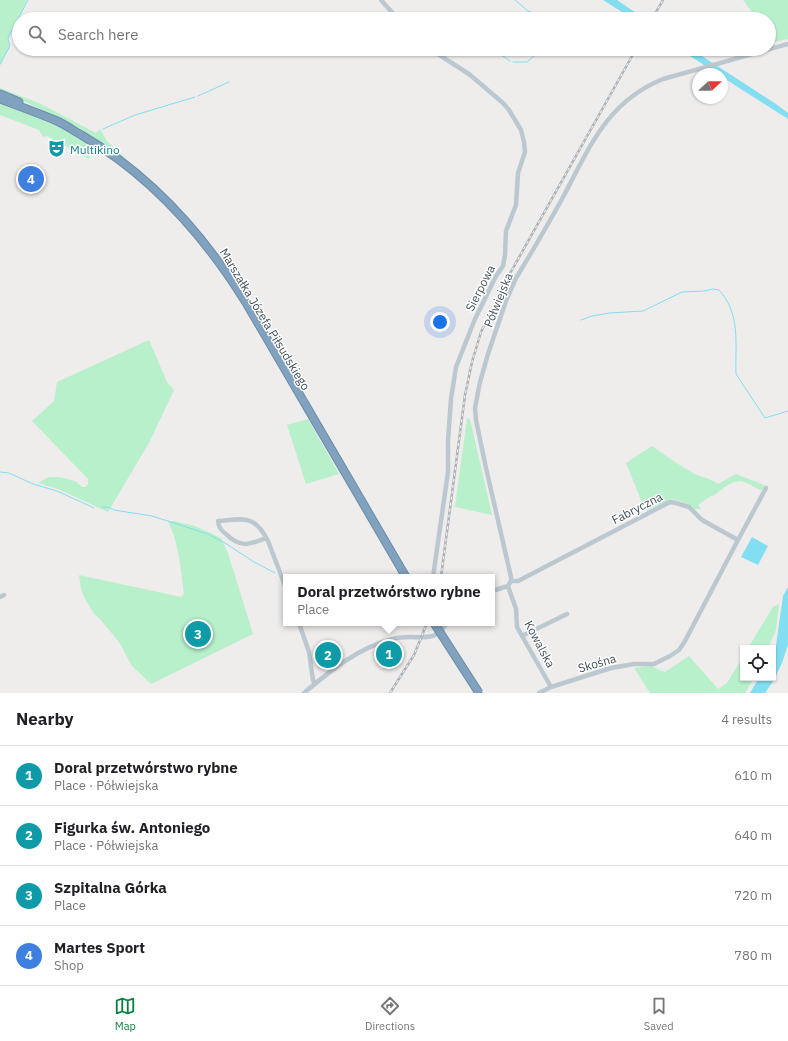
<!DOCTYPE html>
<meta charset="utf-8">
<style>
body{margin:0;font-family:"IBM Plex Sans",sans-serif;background:#f6f6f6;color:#202124}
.controls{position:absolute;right:12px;bottom:12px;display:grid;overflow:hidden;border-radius:0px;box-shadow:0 1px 3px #0004}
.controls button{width:36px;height:36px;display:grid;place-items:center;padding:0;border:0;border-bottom:1px solid #e0e0e0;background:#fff;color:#202124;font:20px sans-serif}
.compass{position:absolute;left:692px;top:68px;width:36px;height:36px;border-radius:50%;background:#fff;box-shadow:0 1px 3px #0004;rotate:68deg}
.you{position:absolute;left:440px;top:322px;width:14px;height:14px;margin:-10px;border:3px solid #fff;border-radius:50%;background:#1a73e8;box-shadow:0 0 0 6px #1a73e833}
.badge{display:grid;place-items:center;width:26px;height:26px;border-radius:50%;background:#0b8043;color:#fff;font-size:13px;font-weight:700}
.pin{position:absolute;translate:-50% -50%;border:2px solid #fff;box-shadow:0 1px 4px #0006}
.popup{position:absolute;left:283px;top:574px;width:212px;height:52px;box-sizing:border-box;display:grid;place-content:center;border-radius:0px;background:#fff;filter:drop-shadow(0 1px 3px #0005);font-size:13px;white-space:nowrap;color:#757577}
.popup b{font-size:15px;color:#202124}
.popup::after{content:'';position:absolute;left:50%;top:100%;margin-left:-8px;border:8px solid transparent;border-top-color:#fff}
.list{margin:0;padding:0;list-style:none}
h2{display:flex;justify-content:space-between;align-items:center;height:52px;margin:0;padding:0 16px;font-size:17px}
h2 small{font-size:13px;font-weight:400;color:#757577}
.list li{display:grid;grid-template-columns:26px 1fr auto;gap:12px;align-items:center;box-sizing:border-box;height:60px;padding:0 16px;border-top:1px solid #e0e0e0}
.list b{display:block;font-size:15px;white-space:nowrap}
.list p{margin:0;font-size:13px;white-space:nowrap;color:#757577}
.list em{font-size:13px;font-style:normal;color:#757577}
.icon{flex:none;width:22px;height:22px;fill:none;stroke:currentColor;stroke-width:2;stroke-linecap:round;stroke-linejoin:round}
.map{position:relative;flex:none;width:788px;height:693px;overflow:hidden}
.search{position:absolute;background:#fff;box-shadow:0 1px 3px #0004;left:12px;right:12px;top:12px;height:44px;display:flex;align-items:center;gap:10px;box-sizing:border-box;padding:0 14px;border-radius:22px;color:#757577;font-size:15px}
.sheet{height:292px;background:#fff}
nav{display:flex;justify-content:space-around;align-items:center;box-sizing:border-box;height:56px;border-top:1px solid #e0e0e0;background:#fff;font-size:11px;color:#757577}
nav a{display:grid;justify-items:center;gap:2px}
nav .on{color:#0b8043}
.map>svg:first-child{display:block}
</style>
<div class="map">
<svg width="788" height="693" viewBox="0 0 788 693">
<rect width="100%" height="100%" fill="#efecec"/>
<path fill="#b7f0cb" d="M 0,0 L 27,0 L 8,39 L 10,46 L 0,66 Z
M 743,0 L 788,0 L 788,39 L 774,42 L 769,35 L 769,19 L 757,19 Z
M 0,88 L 41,104 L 96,133 L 100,129 L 107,141 L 123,156 L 126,160 C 86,132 45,109 0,91 Z
M 0,102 L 64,129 L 92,145 L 89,159 L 47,136 L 43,137 L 39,130 L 0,115 Z
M 149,340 L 167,382 L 174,390 L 150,441 L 108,512 L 58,489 L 38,483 L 49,477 L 59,477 L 75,481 L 82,487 L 86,487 L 88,484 L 88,479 L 32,421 L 54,401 L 57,382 Z
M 467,418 L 470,419 L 492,515 L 455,507 Z
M 308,419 L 339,474 L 306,484 L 287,425 Z
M 652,446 C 666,456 680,466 695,474 C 702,477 712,479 718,484 L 736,474 L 764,485 L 765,489 L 761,490 C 755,488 750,484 744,482 C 732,478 721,491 713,496 L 712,495 L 698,505 L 701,509 L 694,509 L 686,503 L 673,499 L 647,511 L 645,510 L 626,463 Z
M 174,521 L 195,526 L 221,538 L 228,553 L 253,634 L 151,684 L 132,666 L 119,642 L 100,619 L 94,614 L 83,595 L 81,589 L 79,575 L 181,597 L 184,594 C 181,572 179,542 168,522 Z
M 779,604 L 776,630 L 768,648 L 748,648 L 773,607 Z
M 689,656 L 718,689 L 727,683 L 743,657 L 743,678 L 754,678 L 745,693 L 650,693 L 634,668 L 651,666 L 665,672 Z"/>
<path fill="#82def0" d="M 603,0 L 617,0 L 645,19 L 633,19 Z
M 679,49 L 691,49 L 776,104 L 788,113 L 788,119 L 722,77 L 722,74 L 718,74 Z
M 752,537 L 768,546 L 758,565 L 741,557 Z
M 788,587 L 788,645 L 782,663 L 774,680 L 765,693 L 750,693 L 759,678 L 773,678 L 773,651 L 776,645 L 783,596 Z"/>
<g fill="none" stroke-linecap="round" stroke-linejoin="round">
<path stroke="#82def0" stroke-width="1" d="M 515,0 L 528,11 L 549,19
M 493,49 L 510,61
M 611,49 L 620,56 L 625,49
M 513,62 L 527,62 L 542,49
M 0,64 L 10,46 L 8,39 L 10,34 L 28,0
M 198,96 L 229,82
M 103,129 L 135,115 L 195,97
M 581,320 L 592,316 L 610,313 L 643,311 L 682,292 L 704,291 L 713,289 L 719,290 C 741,314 735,344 736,374 L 738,377 L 765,418 L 788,411
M 0,472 L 9,473 L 33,484 L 57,491 L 94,508
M 102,507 L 108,507 L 114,510 L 152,516 L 208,534 L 225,543 L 254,562 L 275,573"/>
<defs>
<path id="highway" d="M 0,94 L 19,102
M 0,99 C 19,106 38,113 57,121 C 66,125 74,131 83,136 C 152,176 203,234 245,301 L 406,577"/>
</defs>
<use href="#highway" stroke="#6c8daa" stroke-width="9"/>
<path stroke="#bcc8d0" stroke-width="4.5" d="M 381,0 L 398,19
M 430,49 L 469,74 L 503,103 L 509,110 L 521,130 L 524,142 L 525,152 L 518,173 L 516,205 L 506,231 L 505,255 L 503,266 L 496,276 L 475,319 L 456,367 L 451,399 L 448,441 L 448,472 L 433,577
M 266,538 C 249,545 240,548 226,534 C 221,530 219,528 218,521 C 244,519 254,514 268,541 L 286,588
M 511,581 L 518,581 L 670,502 L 676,503 L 689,507 L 702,520 L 738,540 L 766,488
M 508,586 L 516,609 L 517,627 L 551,687
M 492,591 L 508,586 L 511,581 L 511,577 L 486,468 L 476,420 L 475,408 L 480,382 L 488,354 L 506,301 L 516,278 C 532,252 547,226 562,199 C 589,149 606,102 663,79 L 788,44
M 0,597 L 4,595
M 299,623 L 309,652 L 313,680 L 315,684
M 522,636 L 567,614
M 304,693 C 330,671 359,647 393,639 C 406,635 420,639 433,636 L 439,633 L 447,623
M 539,693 L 551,687 L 611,668 L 634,664 L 654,664 L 670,656 L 679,650 L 685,641 L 738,540"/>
<use href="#highway" stroke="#81a2bf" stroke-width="7"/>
<defs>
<path id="rail" d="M 652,19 L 663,0
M 441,577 L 465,395 L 472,362 L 481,332 L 508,277 L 636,49
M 390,693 L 414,655 L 427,623"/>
</defs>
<use href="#rail" stroke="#aeb2b7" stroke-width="2.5"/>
<use href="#rail" stroke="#fff" stroke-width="1" stroke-dasharray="3" stroke-linecap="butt"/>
<defs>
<path id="highway-bridge" d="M 434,623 L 479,693"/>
</defs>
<use href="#highway-bridge" stroke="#6c8daa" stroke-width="9" stroke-linecap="butt"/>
<use href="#highway-bridge" stroke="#81a2bf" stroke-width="7"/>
</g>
<defs>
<symbol id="theatre-bare" viewBox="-9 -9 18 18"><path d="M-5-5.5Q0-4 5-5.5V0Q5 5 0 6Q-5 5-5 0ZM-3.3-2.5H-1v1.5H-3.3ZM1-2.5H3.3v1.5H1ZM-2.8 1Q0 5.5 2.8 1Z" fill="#0f9aa8" stroke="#fff" stroke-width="2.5" paint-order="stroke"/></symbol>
</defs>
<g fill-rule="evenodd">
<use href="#theatre-bare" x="44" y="136" width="25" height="25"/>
</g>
<g text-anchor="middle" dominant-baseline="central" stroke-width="3" stroke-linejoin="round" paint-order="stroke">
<g font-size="12" fill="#0d838f" stroke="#fff" text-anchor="start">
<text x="70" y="149">Multikino</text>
</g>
<g font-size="12" fill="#44515b" stroke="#fff">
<text transform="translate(480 288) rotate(-63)">Sierpowa</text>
<text transform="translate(498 300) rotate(-68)">Półwiejska</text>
<text transform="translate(265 319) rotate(59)">Marszałka Józefa Piłsudskiego</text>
<text transform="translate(637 508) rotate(-27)">Fabryczna</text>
<text transform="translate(540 644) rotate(62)">Kowalska</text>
<text transform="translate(597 663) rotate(-16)">Skośna</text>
</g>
</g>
</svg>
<div class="controls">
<button><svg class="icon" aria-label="locate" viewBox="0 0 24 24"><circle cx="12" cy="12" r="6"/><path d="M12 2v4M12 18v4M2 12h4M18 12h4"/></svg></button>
</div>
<svg class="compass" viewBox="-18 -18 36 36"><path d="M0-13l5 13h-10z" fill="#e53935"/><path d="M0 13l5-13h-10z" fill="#757577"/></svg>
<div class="you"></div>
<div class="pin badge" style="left:389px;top:654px;background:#0f9aa8">1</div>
<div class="popup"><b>Doral przetwórstwo rybne</b>Place</div>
<div class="pin badge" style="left:328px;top:655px;background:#0f9aa8">2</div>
<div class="pin badge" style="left:198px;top:634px;background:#0f9aa8">3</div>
<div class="pin badge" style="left:31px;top:179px;background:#3f7fe0">4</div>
<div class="search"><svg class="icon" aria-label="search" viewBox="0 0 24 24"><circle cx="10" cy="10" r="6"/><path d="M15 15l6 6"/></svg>Search here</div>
</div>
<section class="sheet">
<h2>Nearby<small>4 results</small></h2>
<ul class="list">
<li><span class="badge" style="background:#0f9aa8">1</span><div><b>Doral przetwórstwo rybne</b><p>Place · Półwiejska</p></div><em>610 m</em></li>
<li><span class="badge" style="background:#0f9aa8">2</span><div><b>Figurka św. Antoniego</b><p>Place · Półwiejska</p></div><em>640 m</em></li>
<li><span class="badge" style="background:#0f9aa8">3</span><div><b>Szpitalna Górka</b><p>Place</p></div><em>720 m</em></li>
<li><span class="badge" style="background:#3f7fe0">4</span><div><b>Martes Sport</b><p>Shop</p></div><em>780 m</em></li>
</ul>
</section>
<nav>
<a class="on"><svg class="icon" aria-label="map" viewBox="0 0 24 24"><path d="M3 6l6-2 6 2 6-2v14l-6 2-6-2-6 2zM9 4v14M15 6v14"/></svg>Map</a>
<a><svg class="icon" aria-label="directions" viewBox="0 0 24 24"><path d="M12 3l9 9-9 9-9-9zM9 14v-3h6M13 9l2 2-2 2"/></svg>Directions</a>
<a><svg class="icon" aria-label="saved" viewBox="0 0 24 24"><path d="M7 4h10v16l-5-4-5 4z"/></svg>Saved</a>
</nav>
